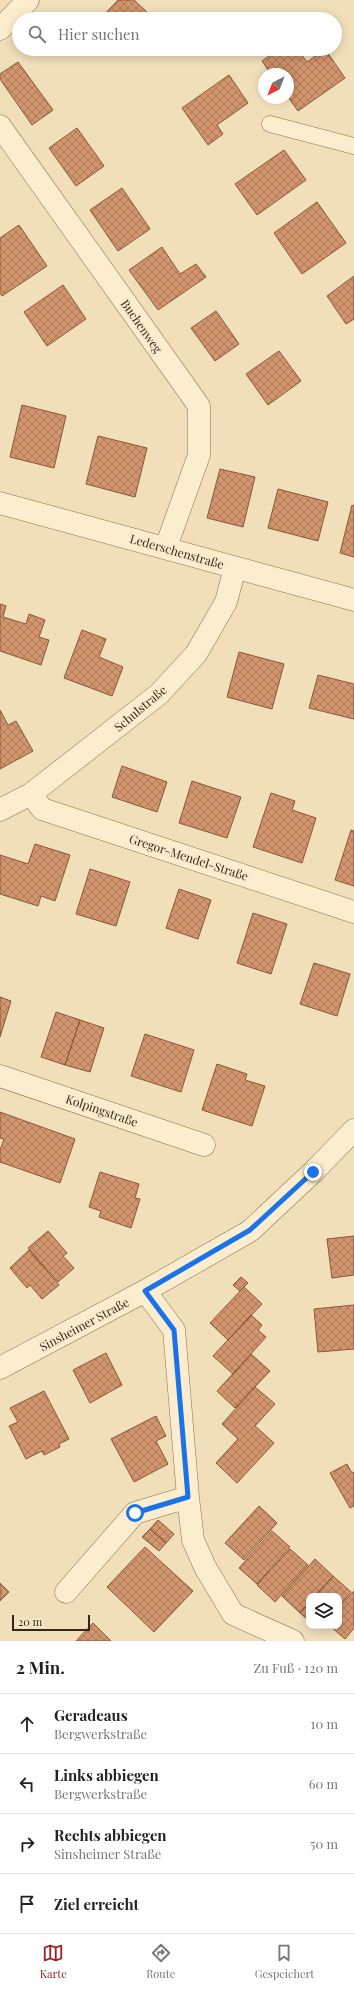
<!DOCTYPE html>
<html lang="de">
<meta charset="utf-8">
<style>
body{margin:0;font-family:"Playfair Display",serif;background:#f6f6f6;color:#222}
.controls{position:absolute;right:12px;bottom:12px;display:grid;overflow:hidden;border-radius:8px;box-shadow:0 2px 10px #0003}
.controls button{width:36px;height:36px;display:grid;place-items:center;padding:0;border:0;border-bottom:1px solid #e0e0e0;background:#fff;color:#222;font:20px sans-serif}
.compass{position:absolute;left:258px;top:68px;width:36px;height:36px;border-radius:50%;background:#fff;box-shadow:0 2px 10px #0003;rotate:222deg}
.scale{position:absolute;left:12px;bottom:10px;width:78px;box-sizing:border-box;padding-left:4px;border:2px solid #36271a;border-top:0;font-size:11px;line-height:14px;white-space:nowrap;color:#36271a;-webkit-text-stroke:3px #f8eaca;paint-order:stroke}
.stop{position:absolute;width:12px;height:12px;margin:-9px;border:3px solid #1a73e8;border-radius:50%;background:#fff}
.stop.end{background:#1a73e8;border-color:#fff;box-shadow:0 1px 4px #0008}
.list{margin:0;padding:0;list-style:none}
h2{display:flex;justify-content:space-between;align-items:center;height:52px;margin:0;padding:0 16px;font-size:17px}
h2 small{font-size:13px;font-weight:400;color:#767676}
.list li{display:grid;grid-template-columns:26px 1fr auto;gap:12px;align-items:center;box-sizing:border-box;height:60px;padding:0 16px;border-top:1px solid #e0e0e0}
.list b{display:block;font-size:15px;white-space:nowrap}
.list p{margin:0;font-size:13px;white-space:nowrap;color:#767676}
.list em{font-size:13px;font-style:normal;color:#767676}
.icon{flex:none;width:22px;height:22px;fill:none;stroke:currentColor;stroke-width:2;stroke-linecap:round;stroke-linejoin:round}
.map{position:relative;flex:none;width:354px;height:1641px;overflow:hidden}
.search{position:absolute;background:#fff;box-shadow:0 2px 10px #0003;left:12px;right:12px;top:12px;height:44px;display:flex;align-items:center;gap:10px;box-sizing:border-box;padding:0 14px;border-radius:22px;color:#767676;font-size:15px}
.sheet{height:292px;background:#fff}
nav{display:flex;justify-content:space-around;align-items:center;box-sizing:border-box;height:56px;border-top:1px solid #e0e0e0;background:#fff;font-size:11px;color:#767676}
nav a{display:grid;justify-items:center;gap:2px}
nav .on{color:#9c1f22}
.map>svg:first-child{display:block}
</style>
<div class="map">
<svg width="354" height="1641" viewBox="0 0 354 1641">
<defs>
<pattern id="building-cross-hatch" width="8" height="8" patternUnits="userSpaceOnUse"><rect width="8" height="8" fill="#d2956d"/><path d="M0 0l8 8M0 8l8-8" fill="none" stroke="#ab7a59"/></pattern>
</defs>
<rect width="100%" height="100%" fill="#f1dfba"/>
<path fill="url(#building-cross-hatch)" stroke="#895637" d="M 118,0 L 134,0 L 149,14 L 144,19 L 100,19 Z
M 279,49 L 297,49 L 307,62 L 325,49 L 345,78 L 298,111 L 288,97 L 288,74 L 271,74 L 262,61 Z
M 18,62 L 53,110 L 32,125 L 0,79 L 0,74 Z
M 229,75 L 248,103 L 217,125 L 223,134 L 208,145 L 182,108 Z
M 77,128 L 104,166 L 76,186 L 49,148 Z
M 284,150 L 306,180 L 257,215 L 235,184 Z
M 122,188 L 150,229 L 118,251 L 90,210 Z
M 317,202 L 346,243 L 302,274 L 274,233 Z
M 19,225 L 47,266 L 2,296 L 0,293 L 0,238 Z
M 162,247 L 180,274 L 196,264 L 206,277 L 158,310 L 129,270 Z
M 354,276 L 354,319 L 346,324 L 327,296 Z
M 63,285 L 86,319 L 47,346 L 24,312 Z
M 216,311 L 239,344 L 215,361 L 191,328 Z
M 279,351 L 301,381 L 268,405 L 246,374 Z
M 22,405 L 66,416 L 54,468 L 10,457 Z
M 98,436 L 147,448 L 135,497 L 86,484 Z
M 220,469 L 255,477 L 243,527 L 207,518 Z
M 278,489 L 328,502 L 318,541 L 268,528 Z
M 352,505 L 354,506 L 354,557 L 340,553 Z
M 0,604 L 6,606 L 3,617 L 26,624 L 29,614 L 45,620 L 39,637 L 49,640 L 41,665 L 0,651 Z
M 82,630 L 106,639 L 99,657 L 123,667 L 112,696 L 64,678 Z
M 239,652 L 284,664 L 272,709 L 227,697 Z
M 318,675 L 354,684 L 354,719 L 309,708 Z
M 0,710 L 8,725 L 16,721 L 33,751 L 0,769 Z
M 122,766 L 167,782 L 157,812 L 112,797 Z
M 192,781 L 241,797 L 227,838 L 179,823 Z
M 271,793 L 295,801 L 292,810 L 316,818 L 302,863 L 253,847 Z
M 351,830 L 354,831 L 354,886 L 335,880 Z
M 35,844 L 70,855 L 55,901 L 41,896 L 38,906 L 0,894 L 0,855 L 28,864 Z
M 90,869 L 130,882 L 116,926 L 76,914 Z
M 179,889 L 211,900 L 198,939 L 166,928 Z
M 253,913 L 287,924 L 271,974 L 237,963 Z
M 314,963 L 350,974 L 337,1016 L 300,1004 Z
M 0,997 L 11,1001 L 0,1037 Z
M 56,1012 L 80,1020 L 65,1065 L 41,1057 Z
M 80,1020 L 104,1028 L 90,1072 L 65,1065 Z
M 145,1034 L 194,1050 L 181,1092 L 131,1076 Z
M 217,1064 L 247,1074 L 245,1080 L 265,1086 L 252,1126 L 202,1110 Z
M 0,1112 L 75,1139 L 60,1183 L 0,1162 L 0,1150 L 4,1139 L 0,1138 Z
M 100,1172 L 139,1184 L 135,1198 L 140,1199 L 131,1228 L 99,1217 L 101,1211 L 89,1207 Z
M 48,1231 L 67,1253 L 63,1256 L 74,1268 L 58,1282 L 28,1248 Z
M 354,1236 L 354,1275 L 332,1278 L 327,1239 Z
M 29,1250 L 59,1285 L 42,1299 L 30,1285 L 27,1288 L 10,1268 Z
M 241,1277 L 248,1283 L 240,1291 L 233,1285 Z
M 244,1287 L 262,1304 L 228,1340 L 210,1323 Z
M 354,1305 L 354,1349 L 318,1352 L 314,1309 Z
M 251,1315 L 262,1325 L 258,1330 L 266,1337 L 233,1374 L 213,1356 Z
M 106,1353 L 122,1385 L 90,1403 L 73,1370 Z
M 251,1354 L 270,1371 L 235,1408 L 217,1391 Z
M 255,1387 L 275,1404 L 255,1426 L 274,1443 L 237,1483 L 216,1463 L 238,1439 L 222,1424 Z
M 44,1391 L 69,1439 L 59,1444 L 60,1447 L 44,1455 L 42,1451 L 26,1459 L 9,1426 L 18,1422 L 10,1408 Z
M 156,1416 L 166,1436 L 156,1441 L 168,1464 L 134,1482 L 111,1439 Z
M 347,1464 L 352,1473 L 354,1472 L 354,1506 L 350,1508 L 330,1473 Z
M 259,1506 L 277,1523 L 244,1560 L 225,1543 Z
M 158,1520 L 174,1534 L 166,1543 L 150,1529 Z
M 150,1529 L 166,1543 L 159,1551 L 142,1537 Z
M 272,1531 L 290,1547 L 257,1584 L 239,1568 Z
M 145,1547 L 193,1591 L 154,1632 L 107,1587 Z
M 290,1549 L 308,1565 L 275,1602 L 257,1585 Z
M 315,1559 L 333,1576 L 315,1596 L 309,1596 L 309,1603 L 300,1613 L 282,1596 Z
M 333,1576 L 351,1592 L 339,1606 L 339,1596 L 315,1596 Z
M 0,1583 L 9,1592 L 0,1601 Z
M 354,1591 L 354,1628 L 345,1639 L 330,1626 L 339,1626 L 339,1607 Z
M 309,1603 L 309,1621 L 300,1613 Z
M 93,1623 L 111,1641 L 76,1641 Z"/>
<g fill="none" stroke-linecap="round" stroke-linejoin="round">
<defs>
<path id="lane" d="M 270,124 L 354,146"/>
<path id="street" d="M 0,29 L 28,0
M 0,126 L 199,406 L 199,455 L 166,547
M 0,503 L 354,600
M 31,794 L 42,809 L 354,912
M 0,810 L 31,794 L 159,694 L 196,654 L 226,602 L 235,568
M 0,1076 L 204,1145
M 145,1291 L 174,1330 L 188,1497
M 0,1368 L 145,1291 L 250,1231 L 313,1172 L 354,1130
M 66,1592 L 135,1513 L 188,1497 L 193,1540 L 205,1567 L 233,1614 L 293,1641"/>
</defs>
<use href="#lane" stroke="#896f53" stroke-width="17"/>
<use href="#street" stroke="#896f53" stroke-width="23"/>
<use href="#lane" stroke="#fbedcd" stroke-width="16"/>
<use href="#street" stroke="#fbedcd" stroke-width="22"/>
</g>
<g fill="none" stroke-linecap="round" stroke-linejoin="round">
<path stroke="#1a73e8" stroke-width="5" d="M 135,1513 L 188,1497 L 174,1330 L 145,1291 L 250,1230 L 313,1172"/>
</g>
<g text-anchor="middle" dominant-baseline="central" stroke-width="4" stroke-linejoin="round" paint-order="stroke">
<g font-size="12" fill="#36271a" stroke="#f8eaca">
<text transform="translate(142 326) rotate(55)">Buchenweg</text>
<text transform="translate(177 551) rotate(16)">Lederschenstraße</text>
<text transform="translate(140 708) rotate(-40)">Schulstraße</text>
<text transform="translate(189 857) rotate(18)">Gregor-Mendel-Straße</text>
<text transform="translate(102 1110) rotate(19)">Kolpingstraße</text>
<text transform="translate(84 1324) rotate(-28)">Sinsheimer Straße</text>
</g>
</g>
</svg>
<div class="controls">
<button><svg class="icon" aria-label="layers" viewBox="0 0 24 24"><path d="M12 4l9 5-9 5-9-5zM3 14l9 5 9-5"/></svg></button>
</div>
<svg class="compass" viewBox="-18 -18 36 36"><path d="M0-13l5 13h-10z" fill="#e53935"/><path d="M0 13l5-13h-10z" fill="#767676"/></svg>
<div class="scale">20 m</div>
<div class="stop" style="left:135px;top:1513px"></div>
<div class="stop end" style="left:313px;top:1172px"></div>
<div class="search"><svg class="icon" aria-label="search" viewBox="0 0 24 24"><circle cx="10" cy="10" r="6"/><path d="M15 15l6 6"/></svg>Hier suchen</div>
</div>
<section class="sheet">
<h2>2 Min.<small>Zu Fuß · 120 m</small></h2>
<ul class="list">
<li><svg class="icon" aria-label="ahead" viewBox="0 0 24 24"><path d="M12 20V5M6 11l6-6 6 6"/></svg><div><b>Geradeaus</b><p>Bergwerkstraße</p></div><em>10 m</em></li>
<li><svg class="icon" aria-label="left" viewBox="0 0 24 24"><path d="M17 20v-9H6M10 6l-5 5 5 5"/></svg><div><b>Links abbiegen</b><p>Bergwerkstraße</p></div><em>60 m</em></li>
<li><svg class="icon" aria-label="right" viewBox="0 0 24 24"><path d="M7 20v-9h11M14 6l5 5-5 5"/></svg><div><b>Rechts abbiegen</b><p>Sinsheimer Straße</p></div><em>50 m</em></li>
<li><svg class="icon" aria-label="arrive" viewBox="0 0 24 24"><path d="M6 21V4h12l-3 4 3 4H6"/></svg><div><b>Ziel erreicht</b></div></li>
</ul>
</section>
<nav>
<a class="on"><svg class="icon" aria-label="map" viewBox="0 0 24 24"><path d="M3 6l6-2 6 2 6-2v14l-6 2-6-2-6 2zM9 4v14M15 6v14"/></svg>Karte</a>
<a><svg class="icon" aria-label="directions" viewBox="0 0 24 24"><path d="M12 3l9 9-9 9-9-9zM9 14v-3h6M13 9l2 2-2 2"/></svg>Route</a>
<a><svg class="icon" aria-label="saved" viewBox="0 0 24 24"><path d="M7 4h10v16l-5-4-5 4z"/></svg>Gespeichert</a>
</nav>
